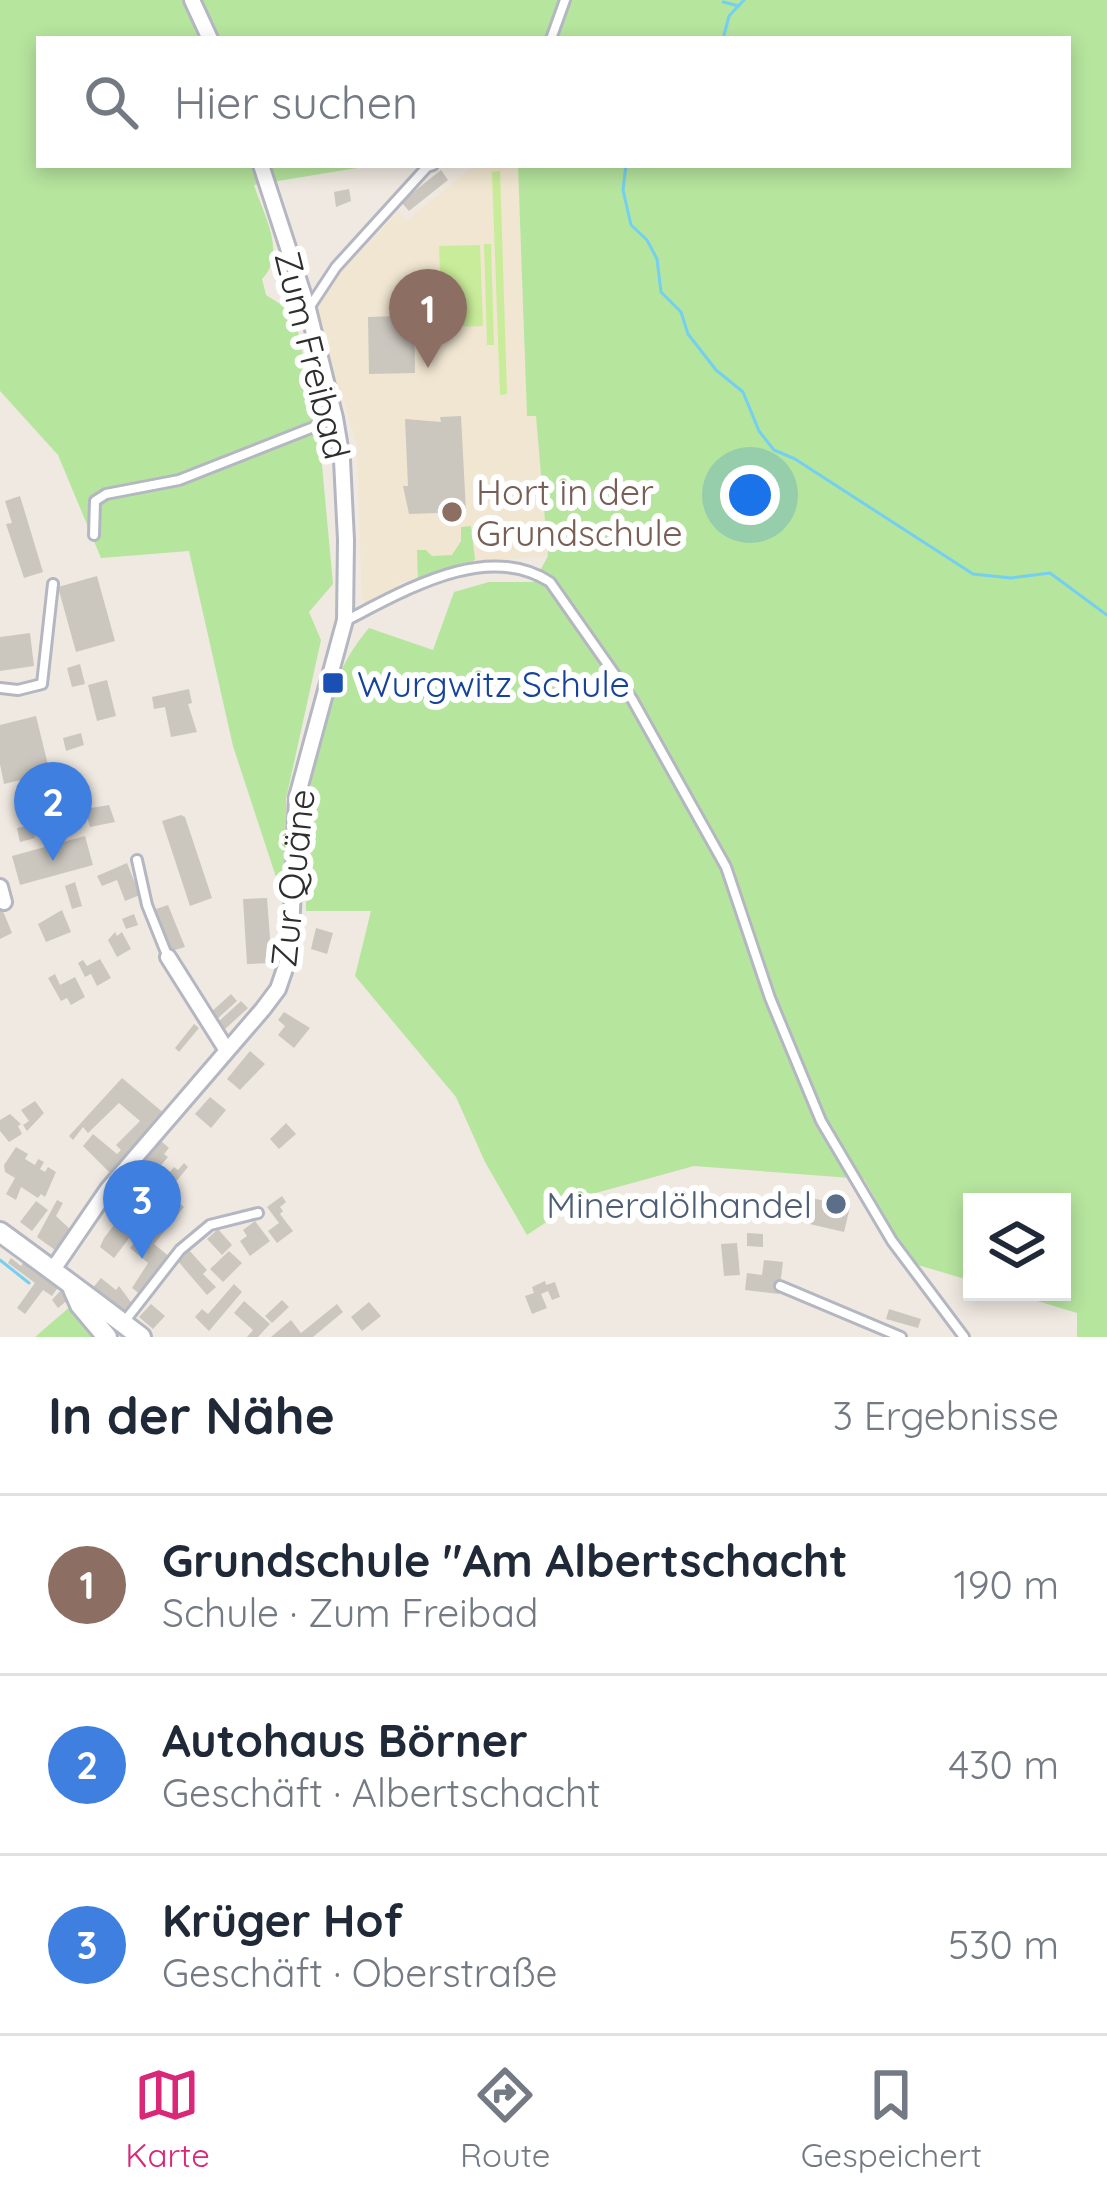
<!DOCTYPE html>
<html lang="de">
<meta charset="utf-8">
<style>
body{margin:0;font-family:Quicksand,sans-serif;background:#f2f2f3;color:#1f2937}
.controls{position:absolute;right:36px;bottom:36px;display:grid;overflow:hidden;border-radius:0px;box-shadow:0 6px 18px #0003}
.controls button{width:108px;height:108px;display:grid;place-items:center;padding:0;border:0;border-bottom:3px solid #e0e1e3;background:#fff;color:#1f2937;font:60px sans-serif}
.you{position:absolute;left:750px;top:495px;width:42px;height:42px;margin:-30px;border:9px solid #fff;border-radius:50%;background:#1a73e8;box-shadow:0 0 0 18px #1a73e833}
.badge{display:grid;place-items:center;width:78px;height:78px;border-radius:50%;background:#db2777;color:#fff;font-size:39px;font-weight:700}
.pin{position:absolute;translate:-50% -99px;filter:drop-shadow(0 3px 6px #0008)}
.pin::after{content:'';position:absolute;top:63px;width:42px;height:36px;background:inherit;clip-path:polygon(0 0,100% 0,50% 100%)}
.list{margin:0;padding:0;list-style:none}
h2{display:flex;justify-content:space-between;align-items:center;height:156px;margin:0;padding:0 48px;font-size:51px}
h2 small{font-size:39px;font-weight:400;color:#747a83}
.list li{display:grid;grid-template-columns:78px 1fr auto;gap:36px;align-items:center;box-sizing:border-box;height:180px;padding:0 48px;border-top:3px solid #e0e1e3}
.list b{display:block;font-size:45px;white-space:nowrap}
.list p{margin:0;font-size:39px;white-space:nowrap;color:#747a83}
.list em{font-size:39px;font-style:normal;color:#747a83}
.icon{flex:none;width:66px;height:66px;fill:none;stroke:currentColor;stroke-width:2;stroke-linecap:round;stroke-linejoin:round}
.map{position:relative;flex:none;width:1107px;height:1337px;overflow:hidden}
.search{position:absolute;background:#fff;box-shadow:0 6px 18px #0003;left:36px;right:36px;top:36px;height:132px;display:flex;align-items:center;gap:30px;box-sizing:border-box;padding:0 42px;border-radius:0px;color:#747a83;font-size:45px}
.sheet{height:696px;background:#fff}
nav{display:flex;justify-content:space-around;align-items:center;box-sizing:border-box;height:168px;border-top:3px solid #e0e1e3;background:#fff;font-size:33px;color:#747a83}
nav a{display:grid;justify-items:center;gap:6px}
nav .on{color:#db2777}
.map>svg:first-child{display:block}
</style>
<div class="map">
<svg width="1107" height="1337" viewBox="0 0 1107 1337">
<rect width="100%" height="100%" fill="#efe9e1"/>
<path fill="#f0e6d1" d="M 475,165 L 518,165 L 527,415 L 536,415 L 548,556 L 479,561 L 418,581 L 399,582 L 397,590 L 368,606 L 362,599 L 357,446 L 343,397 L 335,390 L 316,308 L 325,289 L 398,212 L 406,221 Z"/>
<path fill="#b6e59e" d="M 0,0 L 1107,0 L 1107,1337 L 1077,1337 L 1077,1313 L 1008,1292 L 1062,1292 L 1062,1202 L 972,1202 L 972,1281 L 911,1263 L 864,1179 L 694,1166 L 585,1196 L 527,1235 L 485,1162 L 456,1097 L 355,976 L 371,911 L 306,911 C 305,821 307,699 369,628 L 433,650 L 454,592 L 489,582 L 534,582 L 548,556 L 536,416 L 527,416 L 518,165 L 1068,165 L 1068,39 L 39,39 L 39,165 L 375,165 L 254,185 C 264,216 287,253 262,279 L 266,295 L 285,307 L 296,322 L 319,433 L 333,584 L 309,612 L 321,640 L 286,799 L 287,873 L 276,877 L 233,746 L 189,551 L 101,558 L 58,455 L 0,391 Z
M 471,526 L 475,559 L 471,564 L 418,581 L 417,550 L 426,550 L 432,556 L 452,555 L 461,541 L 461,527 Z
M 72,1305 L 97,1337 L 35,1337 Z"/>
<path fill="#c9ec9a" d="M 500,171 L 507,394 L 500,395 L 492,172 Z
M 484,244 L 491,244 L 494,345 L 487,345 Z
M 480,245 L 483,326 L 442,327 L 439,246 Z"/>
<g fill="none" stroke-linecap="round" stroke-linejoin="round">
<path stroke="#75cff0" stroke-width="3" d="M 201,0 L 219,39
M 723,2 L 739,6
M 723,39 L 729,16 L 744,0
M 626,165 L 623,190 L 631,225 L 647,240 L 657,259 L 661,292 L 681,312 L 688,334 L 716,370 L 743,392 L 759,431 L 774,450 L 795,459 L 973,574 L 1011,578 L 1050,573 L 1107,615
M 0,1260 L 29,1283"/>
</g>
<path fill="#cbc7bf" d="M 441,170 L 448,180 L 409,211 L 401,202 Z
M 349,189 L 351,201 L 336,207 L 334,192 Z
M 396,306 L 414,306 L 415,373 L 369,374 L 368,317 L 396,316 Z
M 461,416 L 466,512 L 409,514 L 403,486 L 408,486 L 405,419 L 441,422 L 440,417 Z
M 20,496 L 43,572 L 24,578 L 6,524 L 12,523 L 5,501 Z
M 97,576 L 115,641 L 76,652 L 58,587 Z
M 30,633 L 34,666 L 0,671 L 0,637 Z
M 80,664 L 85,684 L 72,687 L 67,668 Z
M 107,680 L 116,716 L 97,721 L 88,685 Z
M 189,689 L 192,703 L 188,704 L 197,732 L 171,737 L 165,707 L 154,709 L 152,697 Z
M 36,716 L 50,773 L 4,784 L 0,764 L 0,725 Z
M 81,733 L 84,745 L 66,751 L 63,738 Z
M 63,780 L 71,810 L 53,815 L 45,785 Z
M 109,805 L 115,822 L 90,827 L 85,809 Z
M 181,815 L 185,817 L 212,898 L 190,906 L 162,821 Z
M 32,825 L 35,838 L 20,842 L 17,828 Z
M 85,836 L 93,865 L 20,885 L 12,856 Z
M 127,863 L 140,895 L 125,901 L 117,880 L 102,886 L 97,876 Z
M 75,882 L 82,906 L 72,909 L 65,886 Z
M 267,898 L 272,963 L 247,964 L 243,899 Z
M 0,904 L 12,933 L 0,939 Z
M 168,905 L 185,947 L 171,951 L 156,909 Z
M 62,910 L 71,932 L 46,942 L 38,924 Z
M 134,914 L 138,925 L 126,929 L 122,919 Z
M 316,928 L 333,933 L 327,954 L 311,949 Z
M 115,932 L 117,936 L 122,932 L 131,949 L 117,957 L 108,940 Z
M 100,959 L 111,978 L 97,986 L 91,974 L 85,977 L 78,963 L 83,960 L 87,966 Z
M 55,974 L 60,985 L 75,977 L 85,997 L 71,1005 L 67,998 L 61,1001 L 48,978 Z
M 231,994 L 237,1001 L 216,1020 L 210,1013 Z
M 241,1001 L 248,1008 L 224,1030 L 217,1023 Z
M 284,1012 L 310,1028 L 294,1048 L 278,1035 L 285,1026 L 278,1020 Z
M 194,1024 L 199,1028 L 179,1052 L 175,1048 Z
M 250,1051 L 265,1064 L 240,1090 L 227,1079 Z
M 122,1078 L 165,1114 L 115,1173 L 109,1172 L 83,1146 L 93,1134 L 117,1154 L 121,1150 L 116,1145 L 140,1121 L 119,1103 L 88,1133 L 83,1127 L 73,1140 L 69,1136 Z
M 210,1097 L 226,1110 L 211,1128 L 195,1114 Z
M 35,1101 L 44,1113 L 27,1131 L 23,1125 L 29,1121 L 21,1110 Z
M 10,1114 L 21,1124 L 18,1126 L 22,1134 L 9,1142 L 0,1131 L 0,1120 Z
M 286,1123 L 296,1134 L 279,1149 L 270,1139 Z
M 161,1141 L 169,1148 L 164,1154 L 168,1157 L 140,1190 L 128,1180 Z
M 16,1147 L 28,1154 L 25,1159 L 35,1165 L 38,1159 L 44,1162 L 40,1169 L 45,1172 L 48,1167 L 56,1172 L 45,1197 L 41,1194 L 38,1198 L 21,1187 L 16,1200 L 6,1194 L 15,1178 L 5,1172 L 4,1165 Z
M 184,1163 L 188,1167 L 155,1207 L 147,1201 L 174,1167 L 178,1170 Z
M 282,1196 L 286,1202 L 280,1207 L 283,1211 L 280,1214 L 293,1231 L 277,1243 L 268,1231 L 279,1223 L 267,1207 Z
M 171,1197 L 184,1207 L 154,1244 L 171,1258 L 141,1295 L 132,1288 L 148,1263 L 130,1248 Z
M 789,1198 L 811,1203 L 812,1198 L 850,1207 L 844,1232 L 784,1218 Z
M 57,1200 L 63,1203 L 56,1216 L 72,1231 L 55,1250 L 37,1237 Z
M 36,1201 L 48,1210 L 32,1231 L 20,1222 Z
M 136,1214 L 143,1220 L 114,1258 L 100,1247 L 104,1238 L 121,1216 L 129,1222 Z
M 255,1221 L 270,1241 L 250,1256 L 240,1241 L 247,1236 L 243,1230 Z
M 218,1229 L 232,1245 L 222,1255 L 207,1239 Z
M 747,1233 L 763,1234 L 763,1247 L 747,1246 Z
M 737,1243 L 740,1275 L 724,1276 L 721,1244 Z
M 188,1249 L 207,1270 L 203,1274 L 216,1287 L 207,1295 L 177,1260 Z
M 229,1251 L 242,1263 L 223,1282 L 210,1269 Z
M 11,1258 L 21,1266 L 25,1260 L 59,1286 L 52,1296 L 43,1290 L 25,1314 L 17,1308 L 35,1283 L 8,1263 Z
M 764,1260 L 783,1262 L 779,1294 L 745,1290 L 747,1273 L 762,1275 Z
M 101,1278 L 116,1290 L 119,1286 L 133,1305 L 122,1318 L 90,1291 Z
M 545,1281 L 546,1285 L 555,1282 L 560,1297 L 552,1300 L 548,1291 L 541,1294 L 547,1308 L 532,1314 L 525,1296 L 534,1293 L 532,1287 Z
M 234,1284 L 242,1292 L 209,1331 L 195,1317 L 202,1309 L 208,1314 Z
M 62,1289 L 69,1299 L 58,1308 L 52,1300 Z
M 282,1300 L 289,1307 L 272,1323 L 265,1316 Z
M 244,1301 L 270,1324 L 258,1337 L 247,1337 L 253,1330 L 234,1313 Z
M 369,1302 L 381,1316 L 362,1331 L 351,1317 Z
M 151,1304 L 165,1316 L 153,1329 L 139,1317 Z
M 337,1304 L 343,1312 L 313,1337 L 271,1337 L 291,1320 L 301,1333 Z
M 889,1309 L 921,1319 L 918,1328 L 886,1319 Z"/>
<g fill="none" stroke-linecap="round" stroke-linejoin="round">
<defs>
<path id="service" d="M 551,39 L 565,0
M 309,308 L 336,267 L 427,167 L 433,165
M 94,535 L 95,501 L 106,494 L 179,480 L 334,419
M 347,620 C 406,590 487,541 550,582 L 632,699 L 726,867 L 770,998 L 821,1121 L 892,1241 L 964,1337
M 0,688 L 18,690 L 42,684 L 53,584
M 137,860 L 147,905 L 167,955
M 780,1286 L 901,1337
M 124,1322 L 180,1250 L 210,1225 L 258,1213"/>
<path id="minor" d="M 192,0 L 210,39
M 0,887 L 4,902
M 168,957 L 226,1049
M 54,1268 L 108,1189 L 263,1009 L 278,989 L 290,954 L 297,797 L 345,620 L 346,540 L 342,460 L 335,418 L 308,309 L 261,165"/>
<path id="tertiary" d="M 0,1232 C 48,1267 94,1301 141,1337
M 73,1289 L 80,1305 L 107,1337"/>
</defs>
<use href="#service" stroke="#b4b7c1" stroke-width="14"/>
<use href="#minor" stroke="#b4b7c1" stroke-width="20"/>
<use href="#tertiary" stroke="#b4b7c1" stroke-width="24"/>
<use href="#service" stroke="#fff" stroke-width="8"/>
<use href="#minor" stroke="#fff" stroke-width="14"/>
<use href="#tertiary" stroke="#fff" stroke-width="18"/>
</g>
<circle fill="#8d6e63" stroke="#fff" stroke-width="4.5" cx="452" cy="512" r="12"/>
<rect fill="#1a4fb4" stroke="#fff" stroke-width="4.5" x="321" y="671" width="24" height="24" rx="6"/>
<circle fill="#5c6f8a" stroke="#fff" stroke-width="4.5" cx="836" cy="1204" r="12"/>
<g text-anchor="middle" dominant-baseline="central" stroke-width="12" stroke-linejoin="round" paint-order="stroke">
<g font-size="36" fill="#2e2e2e" stroke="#fff">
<text transform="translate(313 355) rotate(76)">Zum Freibad</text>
<text transform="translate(292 878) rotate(-84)">Zur Quäne</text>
</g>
<g font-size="36" fill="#785e54" stroke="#fff" text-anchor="start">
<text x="476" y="491">Hort in der<tspan x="476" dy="41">Grundschule</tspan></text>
</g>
<g font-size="36" fill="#164399" stroke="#fff" text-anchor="start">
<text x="357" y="683">Wurgwitz Schule</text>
</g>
<g font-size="36" fill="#4e5e75" stroke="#fff" text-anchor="end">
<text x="812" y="1204">Mineralölhandel</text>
</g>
</g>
</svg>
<div class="controls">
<button><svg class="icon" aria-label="layers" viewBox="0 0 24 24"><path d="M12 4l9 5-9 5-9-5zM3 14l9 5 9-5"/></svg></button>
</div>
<div class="you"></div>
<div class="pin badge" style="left:428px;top:368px;background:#8d6e63">1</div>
<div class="pin badge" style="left:53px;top:861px;background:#3f7fe0">2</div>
<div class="pin badge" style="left:142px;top:1259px;background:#3f7fe0">3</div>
<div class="search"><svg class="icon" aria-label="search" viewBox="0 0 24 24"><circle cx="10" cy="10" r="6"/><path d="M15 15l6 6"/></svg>Hier suchen</div>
</div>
<section class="sheet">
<h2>In der Nähe<small>3 Ergebnisse</small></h2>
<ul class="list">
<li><span class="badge" style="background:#8d6e63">1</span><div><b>Grundschule &quot;Am Albertschacht</b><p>Schule · Zum Freibad</p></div><em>190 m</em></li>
<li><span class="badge" style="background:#3f7fe0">2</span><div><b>Autohaus Börner</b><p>Geschäft · Albertschacht</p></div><em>430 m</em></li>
<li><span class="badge" style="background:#3f7fe0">3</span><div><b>Krüger Hof</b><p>Geschäft · Oberstraße</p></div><em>530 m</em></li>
</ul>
</section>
<nav>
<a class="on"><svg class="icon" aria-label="map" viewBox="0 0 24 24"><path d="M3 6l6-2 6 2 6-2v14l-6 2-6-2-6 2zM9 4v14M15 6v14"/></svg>Karte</a>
<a><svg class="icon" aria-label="directions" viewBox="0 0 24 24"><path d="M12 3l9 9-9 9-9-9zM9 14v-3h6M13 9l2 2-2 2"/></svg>Route</a>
<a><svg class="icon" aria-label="saved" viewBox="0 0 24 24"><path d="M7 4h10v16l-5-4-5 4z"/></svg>Gespeichert</a>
</nav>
